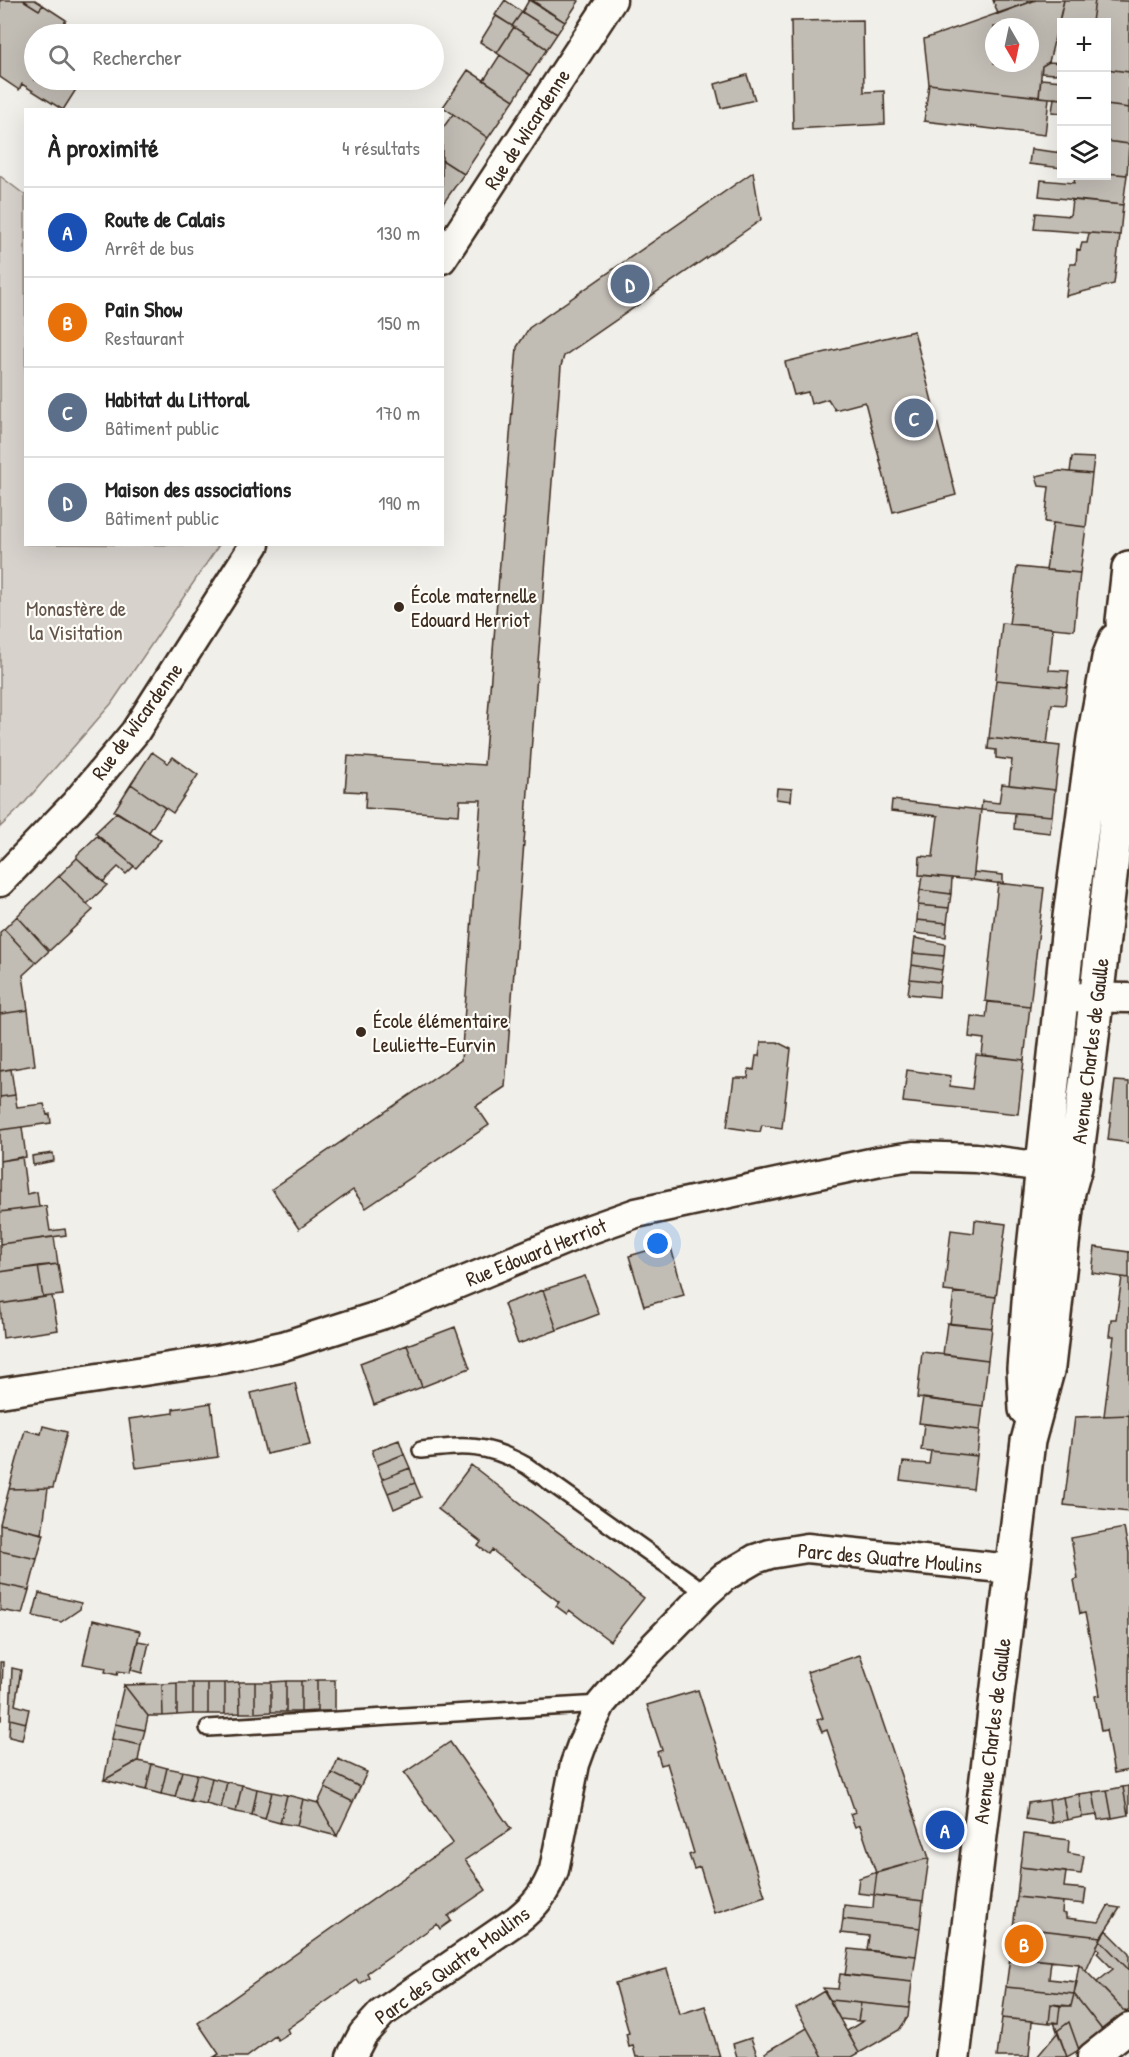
<!DOCTYPE html>
<html lang="fr">
<meta charset="utf-8">
<style>
body{margin:0;font-family:"Patrick Hand",sans-serif;background:#f6f6f6;color:#222}
.controls{position:absolute;right:18px;top:18px;display:grid;overflow:hidden;border-radius:0px;box-shadow:0 6px 24px #0002}
.controls button{width:54px;height:54px;display:grid;place-items:center;padding:0;border:0;border-bottom:2px solid #e0e0e0;background:#fff;color:#222;font:30px sans-serif}
.compass{position:absolute;left:985px;top:18px;width:54px;height:54px;border-radius:50%;background:#fff;box-shadow:0 6px 24px #0002;rotate:171deg}
.you{position:absolute;left:658px;top:1244px;width:21px;height:21px;margin:-15px;border:4px solid #fff;border-radius:50%;background:#1a73e8;box-shadow:0 0 0 9px #1a73e833}
.badge{display:grid;place-items:center;width:39px;height:39px;border-radius:50%;background:#7c3aed;color:#fff;font-size:20px;font-weight:700}
.pin{position:absolute;translate:-50% -50%;border:3px solid #fff;box-shadow:0 2px 6px #0006}
.list{margin:0;padding:0;list-style:none}
h2{display:flex;justify-content:space-between;align-items:center;height:78px;margin:0;padding:0 24px;font-size:26px}
h2 small{font-size:20px;font-weight:400;color:#767676}
.list li{display:grid;grid-template-columns:39px 1fr auto;gap:18px;align-items:center;box-sizing:border-box;height:90px;padding:0 24px;border-top:2px solid #e0e0e0}
.list b{display:block;font-size:22px;white-space:nowrap}
.list p{margin:0;font-size:20px;white-space:nowrap;color:#767676}
.list em{font-size:20px;font-style:normal;color:#767676}
.icon{flex:none;width:33px;height:33px;fill:none;stroke:currentColor;stroke-width:2;stroke-linecap:round;stroke-linejoin:round}
.map{position:relative;flex:none;width:1129px;height:2057px;overflow:hidden}
.search{position:absolute;background:#fff;box-shadow:0 6px 24px #0002;left:24px;top:24px;width:420px;height:66px;display:flex;align-items:center;gap:15px;box-sizing:border-box;padding:0 21px;border-radius:33px;color:#767676;font-size:22px}
.panel{position:absolute;background:#fff;box-shadow:0 6px 24px #0002;left:24px;top:108px;width:420px;height:438px;border-radius:0px}
.map>svg:first-child{display:block}
</style>
<div class="map">
<svg width="1129" height="2057" viewBox="0 0 1129 2057">
<rect width="100%" height="100%" fill="#f1efea"/>
<filter id="ink" filterUnits="userSpaceOnUse"><feTurbulence type="fractalNoise" baseFrequency=".0167" numOctaves="2"/><feDisplacementMap in="SourceGraphic" scale="12" xChannelSelector="R" yChannelSelector="G"/><feConvolveMatrix kernelMatrix="1 2 1 2 8 2 1 2 1" color-interpolation-filters="sRGB"/></filter>
<g filter="url(#ink)">
<path fill="#d7d2cc" stroke="#897e75" stroke-width="1.5" d="M 0,176 L 25,195 L 26,544 L 219,545 L 111,704 L 20,808 L 0,827 Z"/>
<path fill="#c1bcb4" stroke="#3b2a1e" stroke-width="1.5" fill-rule="evenodd" d="M 0,0 L 23,0 L 39,10 L 43,5 L 66,20 L 62,26 L 75,34 L 34,34 L 34,80 L 82,80 L 63,110 L 22,84 L 19,90 L 0,77 Z
M 23,0 L 35,0 L 43,5 L 39,10 Z
M 505,0 L 522,12 L 512,26 L 495,15 Z
M 529,0 L 565,22 L 557,34 L 522,12 Z
M 532,0 L 577,0 L 579,1 L 565,22 Z
M 993,0 L 1036,0 L 998,14 Z
M 1036,0 L 1064,0 L 1049,62 L 1042,66 L 1039,97 L 929,84 L 924,39 ZM 994,27 L 1030,27 L 1030,63 L 994,63 Z
M 1064,0 L 1095,0 L 1092,22 L 1062,22 L 1062,28 L 1058,27 Z
M 1095,0 L 1129,1 L 1129,72 L 1106,69 L 1106,22 L 1092,22 Z
M 522,12 L 557,34 L 547,49 L 512,26 Z
M 496,16 L 514,27 L 497,53 L 480,42 Z
M 863,20 L 864,92 L 884,91 L 885,124 L 793,129 L 791,21 Z
M 514,27 L 547,49 L 530,75 L 497,53 Z
M 500,55 L 530,75 L 514,100 L 484,80 Z
M 1049,62 L 1062,63 L 1062,71 L 1055,74 L 1041,73 L 1042,66 Z
M 1106,69 L 1129,72 L 1129,108 L 1106,105 Z
M 468,70 L 514,100 L 488,138 L 443,107 Z
M 747,75 L 755,100 L 721,108 L 715,84 Z
M 1041,79 L 1062,81 L 1062,99 L 1039,97 Z
M 929,84 L 1049,98 L 1045,135 L 924,121 Z
M 1054,98 L 1062,99 L 1062,113 L 1052,112 Z
M 1106,105 L 1129,108 L 1129,144 L 1106,141 Z
M 453,114 L 488,138 L 464,174 L 442,160 L 442,129 Z
M 1106,141 L 1129,144 L 1127,175 L 1106,173 Z
M 1031,149 L 1062,153 L 1062,168 L 1029,164 Z
M 442,160 L 464,174 L 442,205 Z
M 753,172 L 761,220 L 564,356 L 561,366 L 505,1087 L 476,1106 L 489,1125 L 366,1208 L 353,1190 L 299,1229 L 272,1189 L 461,1060 L 481,800 L 460,800 L 459,815 L 365,808 L 366,792 L 345,791 L 348,756 L 484,765 L 517,347 L 529,328 Z
M 1106,173 L 1127,175 L 1123,205 L 1039,196 L 1041,180 L 1074,183 L 1075,176 L 1106,176 Z
M 1072,200 L 1123,205 L 1120,235 L 1034,229 L 1036,213 L 1070,216 Z
M 1089,233 L 1120,235 L 1114,284 L 1066,296 L 1070,264 L 1076,264 L 1077,249 L 1080,250 L 1082,243 L 1087,243 Z
M 914,331 L 956,495 L 893,512 L 865,402 L 835,410 L 828,399 L 811,404 L 808,392 L 794,395 L 785,362 Z
M 1072,457 L 1094,458 L 1092,474 L 1070,472 Z
M 1060,471 L 1092,474 L 1086,527 L 1045,522 L 1049,487 L 1039,486 L 1036,476 Z
M 1053,523 L 1086,527 L 1080,573 L 1046,570 Z
M 1017,567 L 1080,573 L 1074,630 L 1009,624 Z
M 1002,623 L 1053,628 L 1049,670 L 1069,671 L 1067,687 L 996,680 Z
M 996,680 L 1067,687 L 1065,705 L 1052,704 L 1047,744 L 989,738 Z
M 989,738 L 1060,746 L 1055,790 L 1009,785 L 1012,760 L 996,758 L 996,750 L 988,749 Z
M 152,752 L 168,763 L 173,757 L 198,775 L 173,813 L 131,784 Z
M 131,784 L 165,808 L 149,832 L 114,811 Z
M 1002,784 L 1055,790 L 1052,816 L 981,810 L 982,801 L 999,803 Z
M 777,788 L 792,789 L 791,801 L 776,799 Z
M 892,800 L 981,810 L 973,880 L 919,875 L 920,856 L 933,857 L 938,816 L 891,811 Z
M 117,812 L 161,840 L 136,868 L 95,833 Z
M 1015,813 L 1052,816 L 1050,833 L 1014,829 Z
M 97,836 L 134,866 L 126,874 L 118,867 L 103,882 L 77,858 L 77,855 Z
M 77,858 L 107,885 L 87,904 L 59,876 Z
M 974,872 L 1003,875 L 1003,884 L 973,880 Z
M 922,875 L 952,878 L 951,894 L 920,890 Z
M 59,876 L 93,910 L 49,951 L 17,916 Z
M 998,883 L 1044,888 L 1030,1006 L 985,1001 Z
M 920,890 L 951,894 L 949,908 L 918,905 Z
M 918,905 L 949,908 L 947,923 L 917,920 Z
M 17,916 L 49,951 L 36,963 L 4,929 Z
M 917,920 L 947,923 L 946,937 L 915,933 Z
M 4,929 L 36,963 L 23,975 L 28,1010 L 0,1014 L 0,932 Z
M 915,938 L 945,944 L 944,956 L 913,953 Z
M 913,953 L 944,956 L 942,970 L 912,965 Z
M 912,965 L 942,970 L 940,982 L 910,979 Z
M 910,979 L 940,982 L 939,997 L 908,994 Z
M 988,1002 L 1030,1006 L 1024,1060 L 982,1055 L 984,1039 L 969,1037 L 971,1016 L 986,1018 Z
M 28,1010 L 35,1065 L 0,1071 L 0,1014 Z
M 761,1042 L 777,1042 L 791,1049 L 782,1128 L 762,1125 L 760,1132 L 727,1127 L 734,1078 L 748,1078 L 749,1069 L 754,1070 L 756,1056 L 759,1056 Z
M 976,1055 L 1024,1060 L 1018,1114 L 903,1102 L 907,1070 L 951,1076 L 950,1086 L 972,1089 Z
M 11,1069 L 15,1095 L 0,1097 L 0,1071 Z
M 1115,1081 L 1129,1082 L 1129,1143 L 1108,1140 Z
M 15,1095 L 17,1107 L 44,1104 L 47,1115 L 50,1114 L 51,1123 L 0,1130 L 0,1097 Z
M 22,1127 L 26,1157 L 0,1161 L 0,1130 Z
M 53,1153 L 54,1161 L 33,1165 L 32,1156 Z
M 22,1157 L 27,1194 L 37,1192 L 39,1207 L 0,1212 L 0,1161 Z
M 46,1206 L 50,1231 L 65,1229 L 66,1235 L 0,1244 L 0,1212 Z
M 975,1220 L 1006,1224 L 996,1297 L 944,1291 L 951,1230 L 974,1233 Z
M 54,1237 L 58,1264 L 0,1272 L 0,1244 Z
M 670,1244 L 684,1295 L 644,1306 L 629,1256 Z
M 1095,1247 L 1129,1252 L 1129,1278 L 1092,1273 Z
M 58,1264 L 63,1295 L 43,1297 L 38,1266 Z
M 38,1266 L 43,1297 L 0,1304 L 0,1272 Z
M 585,1276 L 599,1314 L 557,1330 L 543,1290 Z
M 1122,1277 L 1129,1278 L 1129,1415 L 1104,1416 L 1114,1336 L 1109,1336 L 1111,1319 L 1116,1319 Z
M 543,1290 L 557,1330 L 518,1344 L 504,1304 Z
M 954,1292 L 996,1297 L 992,1328 L 950,1324 Z
M 52,1296 L 58,1330 L 3,1338 L 0,1304 Z
M 947,1323 L 992,1328 L 988,1360 L 943,1354 Z
M 455,1327 L 470,1368 L 422,1387 L 407,1345 Z
M 407,1345 L 422,1387 L 374,1405 L 360,1363 Z
M 922,1352 L 988,1360 L 983,1406 L 917,1398 Z
M 295,1383 L 310,1445 L 266,1454 L 251,1393 Z
M 923,1398 L 983,1406 L 980,1430 L 919,1423 Z
M 211,1403 L 218,1457 L 136,1468 L 129,1419 L 173,1413 L 173,1409 Z
M 1129,1415 L 1129,1512 L 1064,1505 L 1075,1417 Z
M 924,1424 L 980,1430 L 977,1456 L 921,1450 Z
M 43,1426 L 67,1432 L 53,1488 L 9,1489 L 25,1430 L 41,1434 Z
M 399,1440 L 404,1454 L 377,1465 L 372,1450 Z
M 931,1451 L 977,1456 L 973,1489 L 900,1480 L 903,1462 L 929,1464 Z
M 404,1454 L 410,1468 L 382,1479 L 377,1465 Z
M 471,1465 L 644,1598 L 610,1641 L 569,1610 L 567,1614 L 556,1606 L 559,1602 L 492,1550 L 489,1554 L 478,1546 L 481,1542 L 438,1509 Z
M 410,1468 L 415,1483 L 388,1493 L 382,1479 Z
M 415,1483 L 421,1497 L 394,1509 L 388,1493 Z
M 48,1488 L 42,1534 L 0,1524 L 9,1489 L 53,1488 Z
M 0,1524 L 44,1534 L 37,1559 L 0,1551 Z
M 1124,1528 L 1129,1553 L 1129,1770 L 1114,1773 L 1106,1730 L 1101,1731 L 1095,1696 L 1100,1695 L 1085,1613 L 1080,1614 L 1074,1580 L 1078,1579 L 1071,1538 Z
M 0,1551 L 37,1559 L 29,1590 L 0,1584 Z
M 0,1584 L 29,1590 L 22,1614 L 0,1610 Z
M 39,1593 L 81,1603 L 80,1609 L 61,1622 L 33,1616 Z
M 93,1620 L 140,1631 L 130,1673 L 118,1671 L 117,1675 L 105,1672 L 106,1668 L 83,1664 Z
M 138,1641 L 149,1643 L 142,1673 L 131,1670 Z
M 860,1655 L 929,1858 L 876,1873 L 860,1825 L 855,1827 L 850,1814 L 855,1812 L 827,1730 L 822,1732 L 817,1720 L 823,1718 L 807,1672 Z
M 0,1662 L 3,1662 L 1,1720 L 0,1720 Z
M 12,1668 L 21,1670 L 15,1705 L 29,1709 L 26,1723 L 10,1719 Z
M 317,1680 L 335,1680 L 335,1711 L 317,1711 Z
M 317,1680 L 317,1711 L 301,1712 L 301,1681 Z
M 286,1681 L 286,1712 L 271,1712 L 271,1682 Z
M 286,1681 L 301,1681 L 301,1712 L 286,1712 Z
M 239,1682 L 255,1682 L 255,1713 L 240,1713 Z
M 239,1682 L 240,1713 L 225,1714 L 225,1683 Z
M 255,1682 L 271,1682 L 271,1712 L 255,1713 Z
M 177,1683 L 193,1683 L 193,1714 L 177,1715 Z
M 177,1683 L 177,1715 L 163,1716 L 162,1684 Z
M 193,1683 L 208,1683 L 208,1714 L 193,1714 Z
M 208,1683 L 225,1683 L 225,1714 L 208,1714 Z
M 162,1684 L 163,1716 L 148,1716 L 124,1685 Z
M 124,1685 L 148,1716 L 145,1730 L 115,1724 Z
M 698,1690 L 765,1896 L 714,1913 L 700,1867 L 694,1869 L 689,1855 L 694,1853 L 667,1763 L 661,1765 L 657,1752 L 662,1750 L 647,1705 Z
M 10,1719 L 26,1723 L 22,1740 L 9,1737 Z
M 115,1724 L 145,1730 L 141,1745 L 112,1739 Z
M 112,1739 L 141,1745 L 138,1761 L 104,1780 Z
M 450,1742 L 511,1829 L 465,1860 L 486,1890 L 448,1916 L 451,1921 L 440,1929 L 437,1924 L 367,1973 L 369,1977 L 360,1984 L 357,1980 L 287,2029 L 289,2033 L 278,2040 L 275,2036 L 247,2057 L 214,2057 L 219,2054 L 198,2023 L 453,1843 L 404,1773 Z
M 338,1759 L 367,1772 L 360,1787 L 332,1773 Z
M 138,1761 L 152,1764 L 146,1790 L 104,1780 Z
M 152,1764 L 167,1768 L 161,1794 L 146,1790 Z
M 167,1768 L 182,1771 L 175,1797 L 161,1794 Z
M 182,1771 L 197,1774 L 190,1801 L 175,1797 Z
M 332,1773 L 360,1787 L 353,1802 L 325,1788 Z
M 197,1774 L 212,1778 L 206,1804 L 190,1801 Z
M 212,1778 L 227,1782 L 221,1808 L 206,1804 Z
M 227,1782 L 242,1785 L 236,1812 L 221,1808 Z
M 242,1785 L 257,1789 L 252,1815 L 236,1812 Z
M 1129,1786 L 1129,1815 L 1128,1815 L 1123,1787 Z
M 1123,1787 L 1128,1815 L 1112,1818 L 1107,1790 Z
M 325,1788 L 353,1802 L 337,1836 L 318,1803 Z
M 257,1789 L 272,1792 L 265,1819 L 252,1815 Z
M 1107,1790 L 1112,1818 L 1098,1820 L 1093,1792 Z
M 272,1792 L 287,1795 L 280,1823 L 265,1819 Z
M 1093,1792 L 1097,1815 L 1082,1817 L 1079,1794 Z
M 1079,1794 L 1082,1817 L 1067,1820 L 1063,1797 Z
M 287,1795 L 303,1799 L 297,1826 L 280,1823 Z
M 1063,1797 L 1067,1820 L 1052,1823 L 1049,1800 Z
M 303,1799 L 318,1803 L 337,1836 L 297,1826 Z
M 1049,1800 L 1052,1823 L 1026,1819 L 1028,1803 Z
M 1024,1834 L 1069,1840 L 1068,1853 L 1084,1856 L 1081,1874 L 1020,1867 Z
M 929,1858 L 923,1901 L 874,1895 L 877,1872 Z
M 1020,1867 L 1066,1872 L 1064,1887 L 1086,1889 L 1084,1904 L 1017,1897 Z
M 877,1872 L 874,1895 L 857,1893 L 859,1878 Z
M 874,1895 L 923,1901 L 920,1928 L 843,1919 L 844,1905 L 873,1908 Z
M 1017,1897 L 1063,1902 L 1062,1913 L 1066,1914 L 1066,1918 L 1099,1922 L 1108,1906 L 1120,1908 L 1101,1937 L 1013,1927 Z
M 843,1919 L 920,1928 L 916,1956 L 867,1950 L 869,1936 L 841,1933 Z
M 1013,1927 L 1101,1937 L 1086,1971 L 1079,1964 L 1010,1957 Z
M 1106,1930 L 1129,1953 L 1129,1970 L 1100,1940 Z
M 1100,1940 L 1129,1970 L 1129,2010 L 1126,2012 L 1097,1982 L 1113,1969 L 1097,1953 L 1100,1950 L 1096,1947 Z
M 849,1949 L 916,1956 L 912,1982 L 845,1975 Z
M 1010,1957 L 1051,1961 L 1049,1979 L 1077,1982 L 1074,1994 L 1006,1987 Z
M 1079,1964 L 1126,2012 L 1103,2031 L 1074,1994 Z
M 667,1969 L 680,2014 L 705,2006 L 720,2057 L 636,2057 L 633,2046 L 629,2047 L 626,2034 L 629,2033 L 615,1983 Z
M 840,1974 L 912,1982 L 909,2008 L 830,2000 L 823,1988 L 838,1989 Z
M 1006,1987 L 1074,1994 L 1071,2006 L 1051,2004 L 1049,2023 L 1002,2018 Z
M 824,1991 L 859,2053 L 852,2057 L 823,2057 L 796,2008 Z
M 1074,1994 L 1103,2031 L 1079,2050 L 1069,2022 L 1057,2031 L 1054,2022 L 1058,2023 L 1060,2006 L 1071,2006 Z
M 830,2000 L 861,2003 L 858,2021 L 840,2019 Z
M 861,2003 L 909,2008 L 908,2017 L 899,2030 L 859,2053 L 847,2031 L 863,2021 L 858,2021 Z
M 1051,2004 L 1060,2006 L 1058,2023 L 1049,2023 Z
M 1002,2018 L 1032,2021 L 1029,2057 L 997,2057 Z
M 1069,2022 L 1079,2050 L 1067,2057 L 1057,2031 Z
M 807,2028 L 823,2057 L 768,2057 L 765,2053 Z
M 1058,2032 L 1067,2057 L 1037,2057 Z
M 751,2038 L 758,2057 L 737,2057 L 733,2044 Z"/>
<g fill="none" stroke-linecap="round" stroke-linejoin="round">
<defs>
<path id="service" d="M 421,1450 C 466,1445 486,1443 527,1466 L 706,1593
M 208,1728 L 601,1704"/>
<path id="minor" d="M 442,259 L 612,0
M 0,882 L 75,804 L 135,732 L 255,544
M 1062,997 L 1129,998
M 0,1393 L 222,1359 L 283,1346 L 384,1314 L 588,1230 L 636,1213 L 880,1161 L 913,1156 L 976,1158 L 1043,1167 L 1058,1182
M 351,2057 L 363,2034 L 382,2013 L 517,1920 C 535,1906 546,1892 554,1870 L 575,1764 L 583,1742 L 601,1704 L 625,1676 L 706,1593 L 724,1577 L 755,1559 L 770,1554 L 807,1548 L 1011,1569
M 1092,2057 L 1129,2028"/>
<path id="secondary" d="M 1026,1409 L 1024,1369 L 1031,1276 L 1070,917 L 1094,738 L 1109,658 L 1116,640
M 953,2057 L 1028,1441 L 1048,1367 L 1068,1192 L 1075,1167 L 1090,1054 L 1126,734 L 1128,684 L 1123,621 L 1129,568"/>
</defs>
<use href="#service" stroke="#3b2a1e" stroke-width="20"/>
<use href="#minor" stroke="#3b2a1e" stroke-width="33"/>
<use href="#secondary" stroke="#3b2a1e" stroke-width="38"/>
<use href="#service" stroke="#fdfcf7" stroke-width="15"/>
<use href="#minor" stroke="#fdfcf7" stroke-width="28"/>
<use href="#secondary" stroke="#fdfcf7" stroke-width="33"/>
</g>
</g>
<g fill="#3b2a1e" stroke="#fdfcf7" stroke-width="2">
<circle cx="399" cy="607" r="6"/>
<circle cx="361" cy="1032" r="6"/>
</g>
<g text-anchor="middle" dominant-baseline="central" stroke-width="4.5" stroke-linejoin="round" paint-order="stroke">
<g font-size="21" fill="#3b2a1e" stroke="#fdfcf7">
<text transform="translate(527 129) rotate(-57)">Rue de Wicardenne</text>
<text transform="translate(137 721) rotate(-54)">Rue de Wicardenne</text>
<text transform="translate(1090 1051) rotate(-83)">Avenue Charles de Gaulle</text>
<text transform="translate(536 1252) rotate(-22)">Rue Edouard Herriot</text>
<text transform="translate(890 1558) rotate(5)">Parc des Quatre Moulins</text>
<text transform="translate(992 1731) rotate(-83)">Avenue Charles de Gaulle</text>
<text transform="translate(452 1965) rotate(-36)">Parc des Quatre Moulins</text>
</g>
<g font-size="21" fill="#3b2a1e" stroke="#fdfcf7" text-anchor="start">
<text x="411" y="595">École maternelle<tspan x="411" dy="24">Edouard Herriot</tspan></text>
<text x="373" y="1020">École élémentaire<tspan x="373" dy="24">Leuliette-Eurvin</tspan></text>
</g>
<g font-size="21" fill="#62544a" stroke="#fdfcf7">
<text x="76" y="608">Monastère de<tspan x="76" dy="24">la Visitation</tspan></text>
</g>
</g>
</svg>
<div class="controls">
<button>+</button>
<button>−</button>
<button><svg class="icon" aria-label="layers" viewBox="0 0 24 24"><path d="M12 4l9 5-9 5-9-5zM3 14l9 5 9-5"/></svg></button>
</div>
<svg class="compass" viewBox="-18 -18 36 36"><path d="M0-13l5 13h-10z" fill="#e53935"/><path d="M0 13l5-13h-10z" fill="#767676"/></svg>
<div class="you"></div>
<div class="pin badge" style="left:945px;top:1830px;background:#1a4fb4">A</div>
<div class="pin badge" style="left:1024px;top:1944px;background:#e8710a">B</div>
<div class="pin badge" style="left:914px;top:418px;background:#5c6f8a">C</div>
<div class="pin badge" style="left:630px;top:284px;background:#5c6f8a">D</div>
<div class="search"><svg class="icon" aria-label="search" viewBox="0 0 24 24"><circle cx="10" cy="10" r="6"/><path d="M15 15l6 6"/></svg>Rechercher</div>
<section class="panel">
<h2>À proximité<small>4 résultats</small></h2>
<ul class="list">
<li><span class="badge" style="background:#1a4fb4">A</span><div><b>Route de Calais</b><p>Arrêt de bus</p></div><em>130 m</em></li>
<li><span class="badge" style="background:#e8710a">B</span><div><b>Pain Show</b><p>Restaurant</p></div><em>150 m</em></li>
<li><span class="badge" style="background:#5c6f8a">C</span><div><b>Habitat du Littoral</b><p>Bâtiment public</p></div><em>170 m</em></li>
<li><span class="badge" style="background:#5c6f8a">D</span><div><b>Maison des associations</b><p>Bâtiment public</p></div><em>190 m</em></li>
</ul>
</section>
</div>
